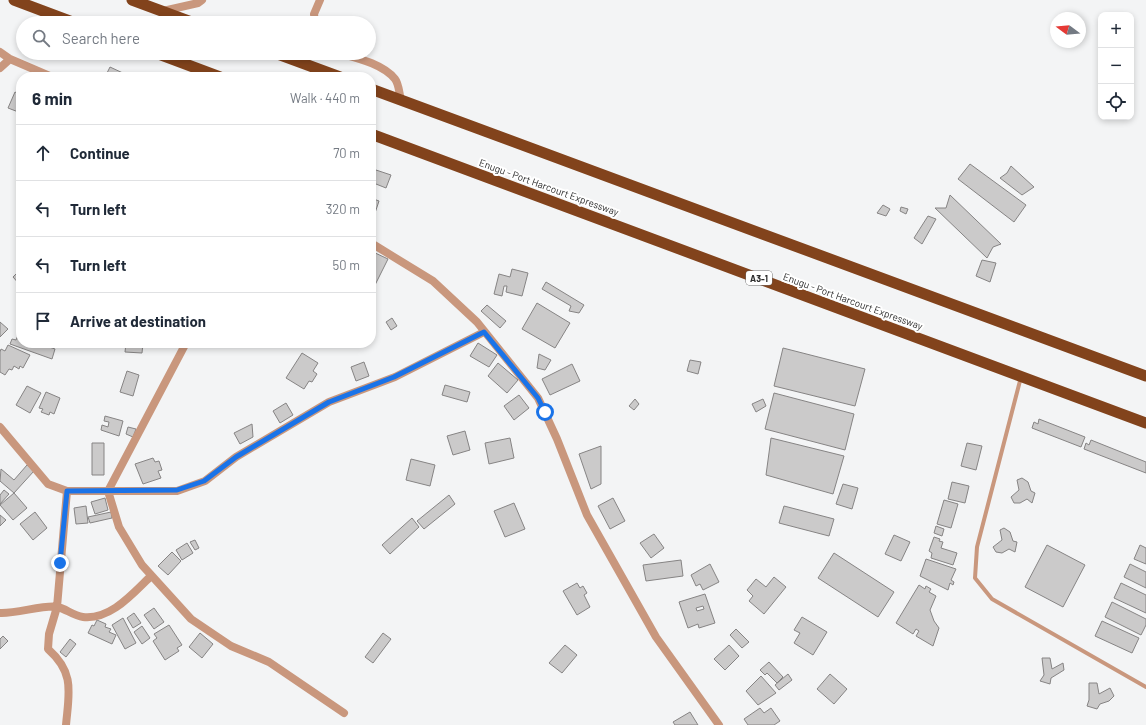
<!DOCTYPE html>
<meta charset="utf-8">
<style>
body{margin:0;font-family:Barlow,sans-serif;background:#f2f2f3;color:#1f2937}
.controls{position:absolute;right:12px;top:12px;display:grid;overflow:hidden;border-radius:8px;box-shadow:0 2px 6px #0003}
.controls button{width:36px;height:36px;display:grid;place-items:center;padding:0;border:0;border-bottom:1px solid #e0e1e3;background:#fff;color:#1f2937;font:20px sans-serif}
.compass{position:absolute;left:1050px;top:12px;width:36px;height:36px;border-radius:50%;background:#fff;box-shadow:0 2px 6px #0003;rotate:286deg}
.stop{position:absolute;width:12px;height:12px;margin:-9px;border:3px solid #1a73e8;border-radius:50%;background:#fff}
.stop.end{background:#1a73e8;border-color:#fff;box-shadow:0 1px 4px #0008}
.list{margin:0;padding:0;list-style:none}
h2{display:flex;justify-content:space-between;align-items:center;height:52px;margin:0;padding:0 16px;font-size:17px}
h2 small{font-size:13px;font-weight:400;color:#747a83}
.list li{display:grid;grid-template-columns:26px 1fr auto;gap:12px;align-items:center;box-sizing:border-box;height:56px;padding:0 16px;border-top:1px solid #e0e1e3}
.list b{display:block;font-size:15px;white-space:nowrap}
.list em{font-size:13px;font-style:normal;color:#747a83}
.icon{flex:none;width:22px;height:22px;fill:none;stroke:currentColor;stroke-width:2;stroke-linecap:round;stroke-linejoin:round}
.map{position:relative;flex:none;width:1146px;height:725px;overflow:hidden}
.search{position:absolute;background:#fff;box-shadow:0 2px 6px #0003;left:16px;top:16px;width:360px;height:44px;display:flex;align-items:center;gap:10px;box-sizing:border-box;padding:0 14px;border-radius:22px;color:#747a83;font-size:15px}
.panel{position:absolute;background:#fff;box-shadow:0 2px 6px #0003;left:16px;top:72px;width:360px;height:276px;border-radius:16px}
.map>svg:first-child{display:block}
</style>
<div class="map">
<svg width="1146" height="725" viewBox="0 0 1146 725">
<rect width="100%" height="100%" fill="#f3f4f5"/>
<path fill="#cbcaca" stroke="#868484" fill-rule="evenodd" d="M 110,67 L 125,74 L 123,77 L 105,77 Z
M 15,92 L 21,95 L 21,113 L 8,108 Z
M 970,164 L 1026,205 L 1014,222 L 958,179 Z
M 1011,166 L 1034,187 L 1022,195 L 1000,178 L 1007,173 Z
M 376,170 L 391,175 L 386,188 L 371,182 Z
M 950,195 L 1001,244 L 993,247 L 987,258 L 935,208 L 946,208 Z
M 371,198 L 379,201 L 375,213 L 371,211 Z
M 883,205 L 890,209 L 886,216 L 877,213 Z
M 901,207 L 908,209 L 906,214 L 900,211 Z
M 928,216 L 936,219 L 922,244 L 914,238 Z
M 371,251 L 388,259 L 371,293 Z
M 982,260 L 996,263 L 990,282 L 976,276 Z
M 512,269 L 528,273 L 522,296 L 506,292 L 507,286 L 504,286 L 502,296 L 494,294 L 499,274 L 510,277 Z
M 19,271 L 21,273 L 21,286 L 13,277 Z
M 546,282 L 584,305 L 579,313 L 569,311 L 571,306 L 542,289 Z
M 537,303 L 570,323 L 555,348 L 522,329 Z
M 487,305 L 506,321 L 500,328 L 481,311 Z
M 392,318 L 397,326 L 391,330 L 386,322 Z
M 0,322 L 8,329 L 0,337 Z
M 19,333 L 21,334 L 21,343 L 38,343 L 55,349 L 52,359 L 10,344 L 12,339 L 16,340 Z
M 126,343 L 147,343 L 143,343 L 142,353 L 125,352 Z
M 478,343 L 497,355 L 489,367 L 470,356 Z
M 8,345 L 30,355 L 23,368 L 20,366 L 19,369 L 14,366 L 12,370 L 9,369 L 5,375 L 0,372 L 0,352 L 1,349 L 5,351 Z
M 783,348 L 865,369 L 855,406 L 774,386 Z
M 302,353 L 318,363 L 313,371 L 317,374 L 312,382 L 309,381 L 304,389 L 286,378 Z
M 539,354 L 551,360 L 545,370 L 537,368 Z
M 690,360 L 701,362 L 698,374 L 687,371 Z
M 364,362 L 369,376 L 356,381 L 351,367 Z
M 498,363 L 518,380 L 507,393 L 488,376 Z
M 572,364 L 580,381 L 550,395 L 542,379 Z
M 127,371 L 139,375 L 133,396 L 120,392 Z
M 445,385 L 470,392 L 467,402 L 442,395 Z
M 27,386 L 41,393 L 30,413 L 16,405 Z
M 46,392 L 60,398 L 54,414 L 50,412 L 49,415 L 41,412 L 43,409 L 39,408 Z
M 774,393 L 854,414 L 845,450 L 765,429 Z
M 519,395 L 529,408 L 514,420 L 504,406 Z
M 635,399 L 639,404 L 634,410 L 629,406 Z
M 763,399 L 766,406 L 756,412 L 752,404 Z
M 286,403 L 293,415 L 280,423 L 273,411 Z
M 105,416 L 123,421 L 119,436 L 101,430 L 102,425 L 108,427 L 109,422 L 104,421 Z
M 1039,419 L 1085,437 L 1081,447 L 1032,428 L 1034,422 L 1038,424 Z
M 252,424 L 253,437 L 240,444 L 234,433 Z
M 128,427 L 136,429 L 133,437 L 126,434 Z
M 465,431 L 470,450 L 453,455 L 447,436 Z
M 510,438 L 514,458 L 489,464 L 485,443 Z
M 771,438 L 844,456 L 833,494 L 766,475 Z
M 1091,440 L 1146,462 L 1146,473 L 1084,449 L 1086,443 L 1089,445 Z
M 92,443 L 104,443 L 104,475 L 92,475 Z
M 967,443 L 982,446 L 976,470 L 961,466 Z
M 601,446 L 601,484 L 591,489 L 579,454 Z
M 153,458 L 155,462 L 159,461 L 162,470 L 158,471 L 161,478 L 143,484 L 135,464 Z
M 411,459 L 435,465 L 430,486 L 406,480 Z
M 27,465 L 34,471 L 14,493 L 0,481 L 1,469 L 14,480 Z
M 1022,478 L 1028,482 L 1031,491 L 1035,493 L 1032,503 L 1027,499 L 1020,503 L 1014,503 L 1011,497 L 1019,490 L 1017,480 Z
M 952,482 L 969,486 L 965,503 L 948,499 Z
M 843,484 L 858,488 L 852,509 L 836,504 Z
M 4,490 L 9,494 L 0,504 L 0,495 Z
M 14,493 L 27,508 L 13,520 L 0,505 Z
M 449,495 L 455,504 L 424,529 L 417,521 Z
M 105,498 L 108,510 L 95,514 L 91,502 Z
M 613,498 L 625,521 L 610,529 L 598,506 Z
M 944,500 L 958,504 L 951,528 L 937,524 Z
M 514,503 L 525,529 L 505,537 L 494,511 Z
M 86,506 L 88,523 L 76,524 L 74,508 Z
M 784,506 L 834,519 L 829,536 L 779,523 Z
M 35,512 L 47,528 L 33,540 L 20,524 Z
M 111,512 L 112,518 L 90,523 L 88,517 Z
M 0,515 L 6,520 L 0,526 Z
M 412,518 L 419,527 L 390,554 L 382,545 Z
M 936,526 L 944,529 L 942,536 L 934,533 Z
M 1004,528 L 1010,532 L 1013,541 L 1017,542 L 1015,552 L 1009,549 L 1002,553 L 996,552 L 993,547 L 1002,540 L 1000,530 Z
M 654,534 L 664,548 L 651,558 L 640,543 Z
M 894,535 L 910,542 L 901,561 L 885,554 Z
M 934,537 L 940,539 L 939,541 L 943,542 L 941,548 L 957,553 L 953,565 L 931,558 L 932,553 L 929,551 Z
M 195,540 L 199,548 L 195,550 L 190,542 Z
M 187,543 L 193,553 L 182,560 L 176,550 Z
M 1047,545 L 1085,565 L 1063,607 L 1025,587 Z
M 1140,545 L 1146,548 L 1146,564 L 1134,559 Z
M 172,552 L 181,561 L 168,575 L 158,566 Z
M 834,553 L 894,592 L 878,617 L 818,578 Z
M 926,559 L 956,569 L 951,580 L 954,582 L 953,585 L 950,583 L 948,590 L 920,576 Z
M 681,560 L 683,576 L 646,581 L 643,565 Z
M 710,564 L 719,582 L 703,590 L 700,584 L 696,586 L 691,575 Z
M 1130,564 L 1146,572 L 1146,588 L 1124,577 Z
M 774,577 L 786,587 L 764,614 L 749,601 L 753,596 L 747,590 L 756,579 L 766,587 Z
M 577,583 L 580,588 L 583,586 L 587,593 L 584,595 L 590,607 L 577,615 L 563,591 Z
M 1121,583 L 1146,595 L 1146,613 L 1114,598 Z
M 919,585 L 925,589 L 926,586 L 931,589 L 929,592 L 936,596 L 930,610 L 934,621 L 939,628 L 933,646 L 916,636 L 919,631 L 916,629 L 913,634 L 896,623 Z
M 705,594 L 715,623 L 699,628 L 698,624 L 688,628 L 679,602 ZM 703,606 L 704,609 L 697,611 L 696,608 Z
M 1112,602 L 1146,619 L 1146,625 L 1141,635 L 1105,617 Z
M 154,608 L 164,622 L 154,629 L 144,615 Z
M 134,613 L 141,623 L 133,628 L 127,618 Z
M 802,617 L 827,632 L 813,655 L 794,643 L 800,633 L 794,630 Z
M 123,618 L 136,643 L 125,649 L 112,625 Z
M 97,620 L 106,624 L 105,627 L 111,629 L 109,632 L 116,635 L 112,644 L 88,633 L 92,625 L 94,626 Z
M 1102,621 L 1139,638 L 1132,653 L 1095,636 Z
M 169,625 L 182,645 L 177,648 L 179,651 L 165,660 L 153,641 L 157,638 L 154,634 Z
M 142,626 L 150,638 L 142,644 L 134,632 Z
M 736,629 L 749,642 L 742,648 L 730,635 Z
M 200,633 L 213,644 L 202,658 L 189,647 Z
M 383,633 L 391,639 L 373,663 L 365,657 Z
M 3,636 L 8,641 L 0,649 L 0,639 Z
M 70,639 L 76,644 L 66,657 L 60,652 Z
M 565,645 L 577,655 L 562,673 L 549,663 Z
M 729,645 L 739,656 L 725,670 L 714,659 Z
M 1042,658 L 1050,658 L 1052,669 L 1063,663 L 1064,670 L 1051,678 L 1050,684 L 1040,681 L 1044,675 Z
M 769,662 L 783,677 L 777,683 L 767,673 L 765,675 L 760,670 Z
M 788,674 L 792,680 L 779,690 L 775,685 Z
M 830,674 L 847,689 L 834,704 L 817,689 Z
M 761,676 L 776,693 L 758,705 L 746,691 Z
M 1089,683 L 1097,683 L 1099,694 L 1110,688 L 1114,696 L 1109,701 L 1100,704 L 1097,709 L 1087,706 L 1089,700 Z
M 760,708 L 764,713 L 771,708 L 780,721 L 774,725 L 748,725 L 744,719 Z
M 690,712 L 698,725 L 675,725 L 673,722 Z"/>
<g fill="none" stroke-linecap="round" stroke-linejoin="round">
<path stroke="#c9977d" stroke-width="4" d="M 1021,377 L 977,547 L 975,578 L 992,599 L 1146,687"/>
<path stroke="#c9977d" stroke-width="8" d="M 163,11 L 198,3 L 202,0
M 315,23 L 314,14 L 320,0
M 0,52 L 10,59 L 52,77
M 339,53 C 357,58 383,64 395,79 C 399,84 399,93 401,100
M 0,68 L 10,59
M 371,243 L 433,281 L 477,322 L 538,398 L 557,439 L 587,515 L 656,637 L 719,725
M 186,343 L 108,491 L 119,527 L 142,565 L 191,619 L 231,646 L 269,662 L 344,713
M 0,427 L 48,484 L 67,491 L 177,491 L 205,481 L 236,457 L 329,402 L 395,377 L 484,332
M 0,613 C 16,614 46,604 58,607 C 66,609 74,616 83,617 C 111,620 133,593 151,576
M 66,725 C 69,692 75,673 48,649 L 49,634 L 57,607 L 67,491"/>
<path stroke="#82431c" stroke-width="11" d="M 14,0 L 75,23
M 132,0 L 194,23
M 156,53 L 220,77
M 275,53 L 340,77
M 371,89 L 1146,376
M 371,134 L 1146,423"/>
</g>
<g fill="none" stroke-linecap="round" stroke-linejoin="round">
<path stroke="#1a73e8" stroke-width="5" d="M 60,563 L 67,491 L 177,490 L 204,481 L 236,457 L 329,402 L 394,377 L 484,332 L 538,398 L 545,412"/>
</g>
<g text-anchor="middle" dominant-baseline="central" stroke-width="4" stroke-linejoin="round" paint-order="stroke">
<rect fill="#fff" stroke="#6c6c6c" stroke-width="1" x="746" y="271" width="26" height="14" rx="3"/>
<g font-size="9" font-weight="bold" fill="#2d2d2d">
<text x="759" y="278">A3-1</text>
</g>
<g font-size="10" fill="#2d2d2d" stroke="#fff">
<text transform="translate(549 187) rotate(20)">Enugu - Port Harcourt Expressway</text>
<text transform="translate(853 301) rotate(20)">Enugu - Port Harcourt Expressway</text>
</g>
</g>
</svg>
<div class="controls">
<button>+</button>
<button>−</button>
<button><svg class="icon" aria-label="locate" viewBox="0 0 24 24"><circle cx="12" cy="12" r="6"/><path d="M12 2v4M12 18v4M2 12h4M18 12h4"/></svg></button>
</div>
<svg class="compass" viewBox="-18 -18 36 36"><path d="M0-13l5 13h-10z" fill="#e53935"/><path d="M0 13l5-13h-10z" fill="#747a83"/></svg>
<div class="stop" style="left:545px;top:412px"></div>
<div class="stop end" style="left:60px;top:563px"></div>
<div class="search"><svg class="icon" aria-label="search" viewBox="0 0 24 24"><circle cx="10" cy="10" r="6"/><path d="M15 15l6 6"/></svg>Search here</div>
<section class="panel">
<h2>6 min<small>Walk · 440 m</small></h2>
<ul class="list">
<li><svg class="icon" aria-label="ahead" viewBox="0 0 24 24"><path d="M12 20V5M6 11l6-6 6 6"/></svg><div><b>Continue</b></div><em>70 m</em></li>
<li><svg class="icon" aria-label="left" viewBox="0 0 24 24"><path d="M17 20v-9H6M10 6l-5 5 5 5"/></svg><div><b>Turn left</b></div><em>320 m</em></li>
<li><svg class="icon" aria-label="left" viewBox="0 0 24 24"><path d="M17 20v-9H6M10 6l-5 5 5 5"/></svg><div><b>Turn left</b></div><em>50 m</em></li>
<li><svg class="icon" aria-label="arrive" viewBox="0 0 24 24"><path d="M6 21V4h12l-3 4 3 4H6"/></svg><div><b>Arrive at destination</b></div></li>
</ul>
</section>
</div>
